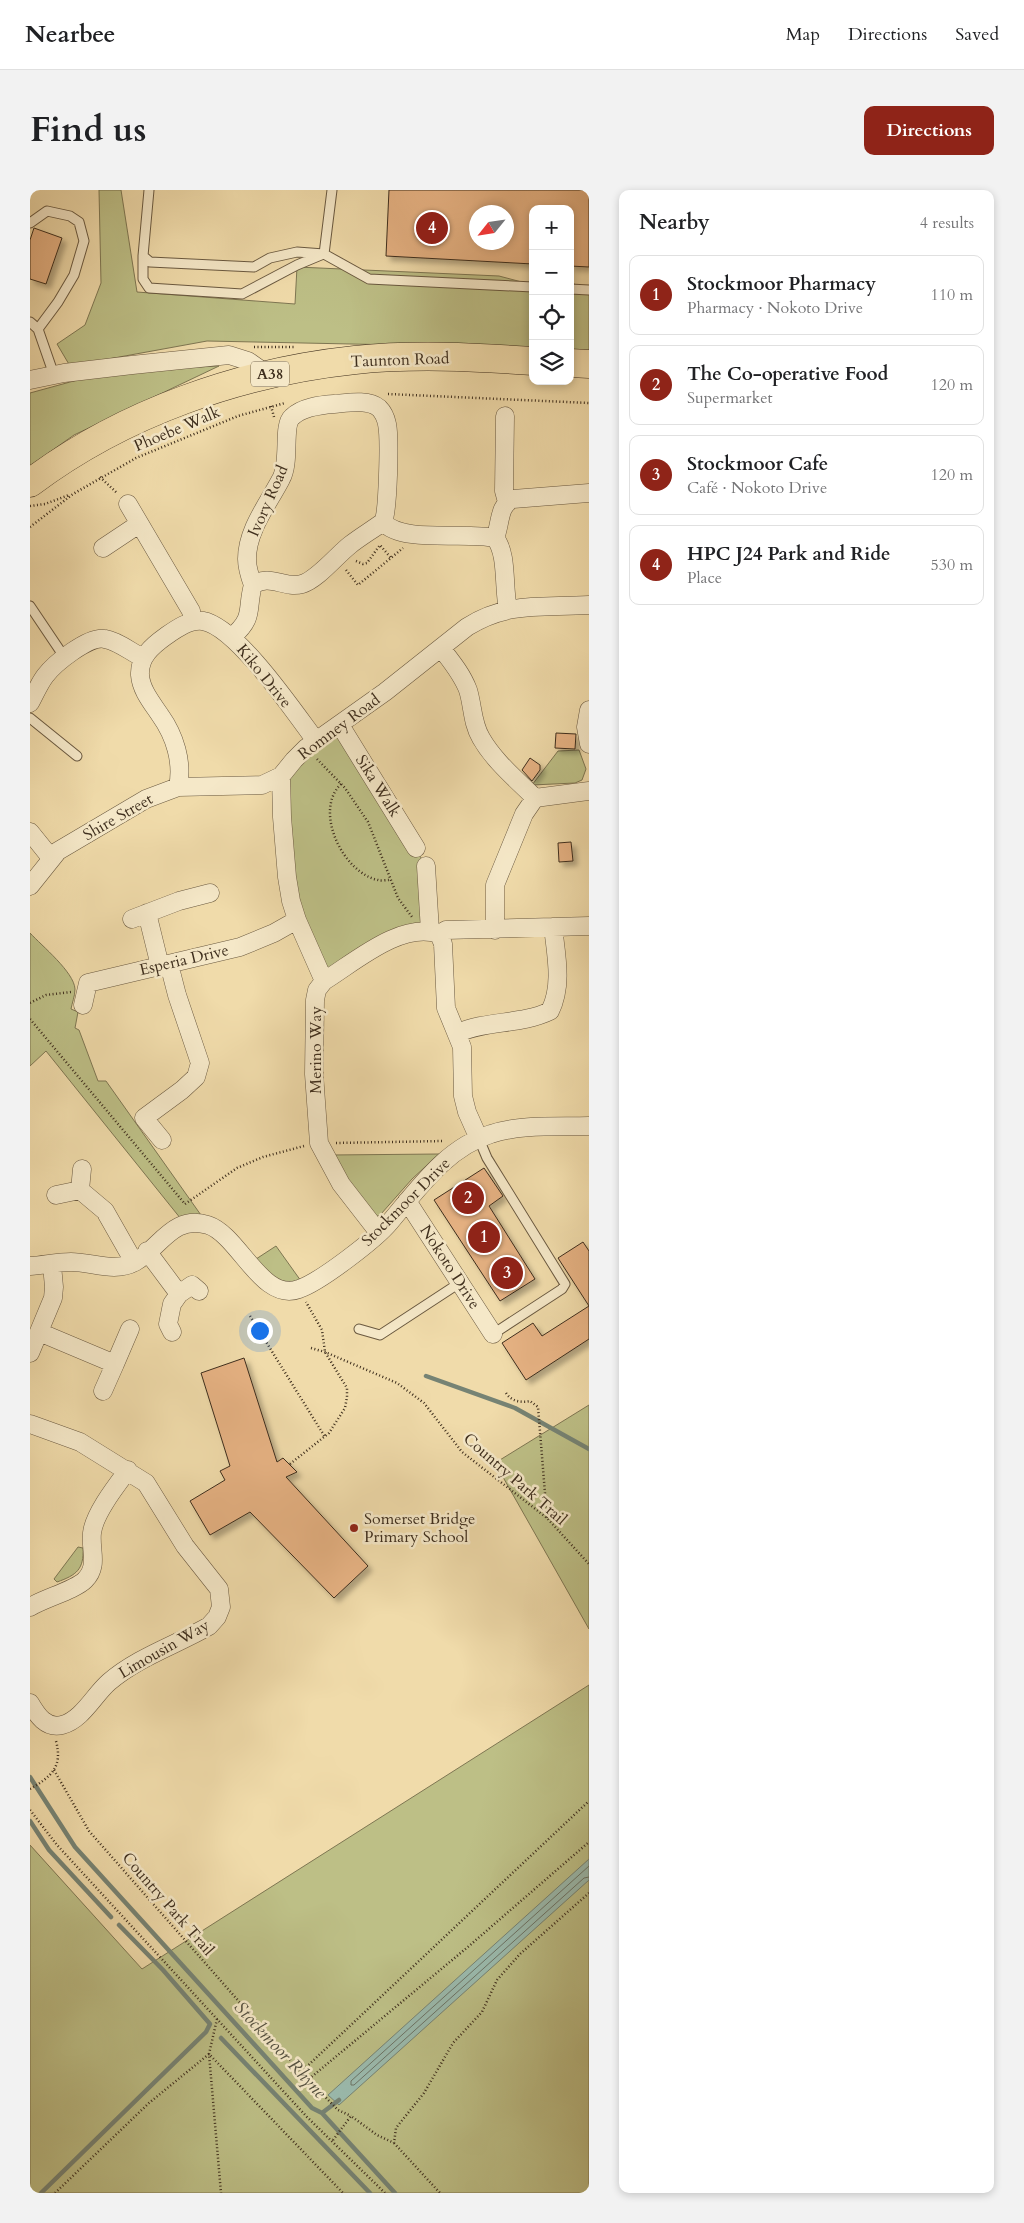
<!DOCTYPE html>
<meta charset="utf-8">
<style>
body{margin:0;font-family:Cardo,serif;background:#f2f2f2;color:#202124}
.controls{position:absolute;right:15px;top:15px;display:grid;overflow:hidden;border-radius:10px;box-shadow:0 2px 8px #0003}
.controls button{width:45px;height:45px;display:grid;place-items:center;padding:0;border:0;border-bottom:1px solid #e0e0e0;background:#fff;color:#202124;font:25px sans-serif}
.compass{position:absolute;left:439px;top:15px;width:45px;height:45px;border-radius:50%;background:#fff;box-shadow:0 2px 8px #0003;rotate:240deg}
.you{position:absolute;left:229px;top:1140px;width:18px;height:18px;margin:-12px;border:4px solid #fff;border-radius:50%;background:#1a73e8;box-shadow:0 0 0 8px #1a73e833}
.badge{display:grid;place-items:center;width:32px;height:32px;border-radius:50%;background:#8f2418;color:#fff;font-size:16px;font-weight:700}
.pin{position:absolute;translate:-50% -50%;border:2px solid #fff;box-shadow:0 1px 5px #0006}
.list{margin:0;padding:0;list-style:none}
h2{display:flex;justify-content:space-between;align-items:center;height:65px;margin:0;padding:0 20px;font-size:21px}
h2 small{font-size:16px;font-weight:400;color:#757577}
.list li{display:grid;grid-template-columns:32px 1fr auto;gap:15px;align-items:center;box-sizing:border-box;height:80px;margin:0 10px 10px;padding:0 10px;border:1px solid #e0e0e0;border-radius:10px}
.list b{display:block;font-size:19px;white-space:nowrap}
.list p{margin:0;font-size:16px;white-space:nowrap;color:#757577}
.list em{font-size:16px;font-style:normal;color:#757577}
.icon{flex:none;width:28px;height:28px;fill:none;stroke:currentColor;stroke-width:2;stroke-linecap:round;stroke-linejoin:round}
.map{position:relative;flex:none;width:559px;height:2003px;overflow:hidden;border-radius:10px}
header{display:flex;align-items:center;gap:30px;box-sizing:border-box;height:70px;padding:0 25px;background:#fff;border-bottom:1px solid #e0e0e0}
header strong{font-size:24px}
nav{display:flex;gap:28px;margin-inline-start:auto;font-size:18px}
.intro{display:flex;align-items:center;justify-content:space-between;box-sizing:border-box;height:120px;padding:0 30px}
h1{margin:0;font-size:35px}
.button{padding:12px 22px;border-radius:10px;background:#8f2418;color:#fff;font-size:18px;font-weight:700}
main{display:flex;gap:30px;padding:0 30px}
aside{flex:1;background:#fff;border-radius:10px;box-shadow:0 2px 8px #0003}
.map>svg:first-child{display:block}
</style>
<header>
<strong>Nearbee</strong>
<nav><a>Map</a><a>Directions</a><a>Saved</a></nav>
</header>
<div class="intro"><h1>Find us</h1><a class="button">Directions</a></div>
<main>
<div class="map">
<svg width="559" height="2003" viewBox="0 0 559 2003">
<defs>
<filter id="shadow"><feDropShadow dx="4.5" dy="4.5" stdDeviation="2.5" flood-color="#0004"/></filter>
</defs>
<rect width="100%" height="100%" fill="#f0dbaa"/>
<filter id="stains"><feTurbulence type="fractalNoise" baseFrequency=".004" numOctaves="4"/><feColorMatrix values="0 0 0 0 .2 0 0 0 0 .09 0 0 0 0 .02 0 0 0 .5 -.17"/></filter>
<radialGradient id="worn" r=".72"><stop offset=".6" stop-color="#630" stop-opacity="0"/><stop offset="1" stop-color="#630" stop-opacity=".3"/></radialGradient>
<path fill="#bdbf86" stroke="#7e7652" d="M 69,0 L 91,0 L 107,102 L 265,114 L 267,77 L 469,86 L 503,95 L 503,161 L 369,155 L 177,151 L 40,176 L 27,154 L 55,135 L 71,93 Z
M 540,92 L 559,101 L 559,164 L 540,163 Z
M 189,176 L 44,245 L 0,276 L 0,203 L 51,189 L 126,179 Z
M 310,535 L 396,676 L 400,741 L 381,743 L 294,791 L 267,730 L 257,578 Z
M 549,560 L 556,579 L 552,590 L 545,593 L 502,595 L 528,561 Z
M 0,743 C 12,756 44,782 45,799 C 45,806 42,813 41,819 L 48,822 L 45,838 L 49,840 L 68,891 L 76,891 L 178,1035 L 155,1034 L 16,861 L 0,876 Z
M 409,964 L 382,989 L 351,1024 L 346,1027 L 341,1024 L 301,965 Z
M 246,1056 L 271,1091 C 244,1093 242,1089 223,1071 Z
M 559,1215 L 559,1439 L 465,1273 Z
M 48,1357 L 53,1358 C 54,1379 47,1385 27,1392 L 24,1389 Z
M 559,1495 L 559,2003 L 0,2003 L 0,1655 L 112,1779 Z"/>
<path fill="#9bbbae" stroke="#768374" d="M 559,1669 L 559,1690 L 309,1915 L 298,1905 Z"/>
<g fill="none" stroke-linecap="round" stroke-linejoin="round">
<path stroke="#6c7466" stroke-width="1" d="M 559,1676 L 321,1891 L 321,1895 L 324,1895 L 554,1688 L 559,1687"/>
<path stroke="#768374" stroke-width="4.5" d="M 396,1186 L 485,1218 L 559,1259
M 0,1587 L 45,1657 L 282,1918 L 292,1923 L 309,1910
M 0,1631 L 19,1660 L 81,1727
M 191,1848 L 340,2003
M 292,1923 L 365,2003
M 11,2003 L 176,1842 L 180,1834 L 133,1780 L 89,1735"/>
</g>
<path fill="#e6b283" stroke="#3e2e1d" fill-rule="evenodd" filter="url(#shadow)" d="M 359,0 L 559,0 L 559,77 L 540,76 L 540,19 L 503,19 L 503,74 L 356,66 ZM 446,22 L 476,22 L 476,52 L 446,52 Z
M 4,38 L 32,48 L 16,94 L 0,89 L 0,50 Z
M 526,543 L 546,544 L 545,559 L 525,558 Z
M 500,568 L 510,575 L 510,580 L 502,591 L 492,580 Z
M 541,652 L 543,671 L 529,672 L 528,653 Z
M 454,978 L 473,1006 L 459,1016 L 505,1089 L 470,1111 L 404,1010 Z
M 553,1052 L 559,1061 L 559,1149 L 496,1190 L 472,1153 L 503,1133 L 512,1146 L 559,1116 L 528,1068 Z
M 214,1168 L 247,1272 L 253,1268 L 267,1282 L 256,1287 L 338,1376 L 304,1408 L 220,1322 L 180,1345 L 160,1311 L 195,1290 L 190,1281 L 200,1276 L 171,1183 Z"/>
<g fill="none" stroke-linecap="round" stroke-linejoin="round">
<defs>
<path id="service" d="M 119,0 L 113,66 L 120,72 L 224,77 L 240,68 L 267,62 L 294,64 L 339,89 L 503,97
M 0,33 L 17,21 L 40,26 L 49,32 L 54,51 L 44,85 L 28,112 L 8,139
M 294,64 L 302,0
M 113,66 L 113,89 L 119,98 L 212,104 L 267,75 L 291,65
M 540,99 L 559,100
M 0,132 L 8,139 L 24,185
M 0,416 L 35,468
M 0,528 L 47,566
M 449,949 L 457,968 L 535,1094 L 532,1099 L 463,1144
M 329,1139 L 350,1145 L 431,1092"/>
<path id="minor" d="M 0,190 L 34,183 L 102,175 L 199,165 L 218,171 L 238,185
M 475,226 L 474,301 L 477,312
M 98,314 L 161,421 L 163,431
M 465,348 C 471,334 468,315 483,309 L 559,303
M 73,358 L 109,334
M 223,395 C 220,387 217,378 217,369 C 217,340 238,314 251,289 C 261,271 252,236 262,227 C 272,217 290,215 304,214 C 317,213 338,209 349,218 C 353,222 356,229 357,234 C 360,248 358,323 353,332
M 202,447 C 225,427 216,420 223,395 C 240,383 254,399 272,394 C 287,390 307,365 320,355 C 330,347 342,340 353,332 C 372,354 436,341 465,348 C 478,364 473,397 478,419
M 411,458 C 421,471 432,484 438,500 C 443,516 442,533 451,548 C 464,571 486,589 505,608
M 0,513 C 5,504 9,494 15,486 C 24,474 59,445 75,449 C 88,451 101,462 113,468
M 559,520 L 556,537 L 559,554
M 310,535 L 386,658
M 148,597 C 153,572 145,546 130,525 C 122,513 111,500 110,485 C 109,467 122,456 136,446 C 146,439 160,429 173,431 C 207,437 265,523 286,551
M 0,642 L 21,668
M 396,676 L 400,741
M 0,696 L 28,661 L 116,609 L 148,597 L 232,595 L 251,586
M 117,723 L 130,776
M 102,729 L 149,711 L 180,703
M 465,740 L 465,695 L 494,624 L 505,608 L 559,601
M 409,744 L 413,754 L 416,818 L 432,857 L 433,906 L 437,922 L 449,949
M 294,791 L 267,730 L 261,711 L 257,687 L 252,627 L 251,586 L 264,570 L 276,558 L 355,502 L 437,437 C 478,411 513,418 559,415
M 53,815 L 58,793 L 210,757 L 244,743 L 267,730
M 428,843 C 457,830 491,835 520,821 C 533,796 526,764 523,737
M 132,950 L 114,928 L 152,900 L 166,887 L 170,873 L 147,805 L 139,774
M 52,979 L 50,1000 L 75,1021 L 104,1072
M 26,1005 L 50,1000
M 377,1011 L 463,1144
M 349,1043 L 311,994 L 289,953 L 284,884 L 285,810 L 287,800 L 294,791 C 325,772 371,731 409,744 L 416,740 L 559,736
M 117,1061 L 149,1104 L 142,1114 L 138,1134 L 142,1142
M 0,1076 C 14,1075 28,1072 41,1072 C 62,1072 85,1083 105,1072 C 130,1058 143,1024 178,1035 C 209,1045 232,1113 269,1099 C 290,1092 346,1049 360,1032 C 388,999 417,957 461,944 C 491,934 528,937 559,936
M 149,1104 L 162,1095 L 169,1101
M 9,1142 L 85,1174 L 100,1139
M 0,1163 L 23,1108 L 24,1097 L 22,1075
M 73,1201 L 85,1174
M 0,1234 L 50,1252 L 116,1293 L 155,1356 L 189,1399 L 191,1417 L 187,1427 L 179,1436 C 146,1455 108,1467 79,1492 C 64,1505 52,1530 32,1535 C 16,1539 7,1525 0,1513
M 0,1417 C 15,1408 45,1400 55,1390 C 69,1376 60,1360 62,1343 C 64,1324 86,1296 98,1280"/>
<path id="primary" d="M 540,173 L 559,174
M 0,293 C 93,223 210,182 325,170 C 384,164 444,167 503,171"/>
</defs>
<use href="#service" stroke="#6a5940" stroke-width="11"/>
<use href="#minor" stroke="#6a5940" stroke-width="19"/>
<use href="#primary" stroke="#3e2e1d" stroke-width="29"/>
<path stroke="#3e2e1d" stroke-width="2.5" stroke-dasharray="1 2.5" stroke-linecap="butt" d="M 224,157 L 264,157
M 358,204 L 559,213
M 241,216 L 244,227
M 70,287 L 87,303
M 0,316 L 15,314 L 39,305
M 0,337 L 43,304 L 106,268 L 208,226 L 255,213
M 326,371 L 333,374 L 337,373 L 350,355 L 361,368
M 316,380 L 328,395 L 373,358
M 287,569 L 315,598 L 338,632 L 368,708 L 382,727
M 311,594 C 283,621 313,683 348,690 C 351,691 356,690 359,690
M 0,813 L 16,805 L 41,802
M 0,829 L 155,1014
M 306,953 L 413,951
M 155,1014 L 207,978 L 233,967 L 274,956
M 220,1126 L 295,1247
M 281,1158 L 295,1162 L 367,1193 L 394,1213 L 432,1262 L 517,1328 L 559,1374
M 476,1203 C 481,1211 491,1213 500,1211 L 508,1217 L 517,1328
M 260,1274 L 299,1243 L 315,1218 L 317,1207 L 317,1198 L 295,1162 L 292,1140 L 276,1112
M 24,1580 L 59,1641 L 271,1882 L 308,1920 L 321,1926
M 0,1599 C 21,1587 33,1577 26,1551
M 0,1620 L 27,1655 L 277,1927 L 355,2003
M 187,1829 L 179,1864 L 191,2003
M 271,1882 L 559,1611
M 279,1889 L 439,1756 L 559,1652
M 303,1950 L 321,1926 L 347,1945 L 364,1953 L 366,1938 L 394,1903 L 423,1853 L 452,1822 L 467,1790 L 490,1764 L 559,1703
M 364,1953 L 410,2003
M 25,2003 L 119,1913 L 179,1864 L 313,2003"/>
<use href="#service" stroke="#f5e8c8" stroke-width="9"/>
<use href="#minor" stroke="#f5e8c8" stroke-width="18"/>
<use href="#primary" stroke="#f0dbaa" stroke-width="28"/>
</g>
<circle fill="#8f2418" stroke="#f5e8c8" stroke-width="2" cx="324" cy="1338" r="5"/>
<g text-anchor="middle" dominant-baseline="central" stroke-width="5" stroke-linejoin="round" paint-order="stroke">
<rect fill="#f5e8c8" stroke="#756650" stroke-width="1" x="221" y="171.5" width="38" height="25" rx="4"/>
<g font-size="15" font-weight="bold" fill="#3e2e1d">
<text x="240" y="184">A38</text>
</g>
<g font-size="16" fill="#3e2e1d" stroke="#f5e8c8">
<text transform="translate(370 170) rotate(-2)">Taunton Road</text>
<text transform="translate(147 239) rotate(-23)">Phoebe Walk</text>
<text transform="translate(238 311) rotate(-66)">Ivory Road</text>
<text transform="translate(234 486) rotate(51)">Kiko Drive</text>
<text transform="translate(309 537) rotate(-37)">Romney Road</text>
<text transform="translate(348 596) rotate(58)">Sika Walk</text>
<text transform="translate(88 627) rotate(-30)">Shire Street</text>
<text transform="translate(154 770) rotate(-13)">Esperia Drive</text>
<text transform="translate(286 860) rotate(-90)">Merino Way</text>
<text transform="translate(376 1012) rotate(-45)">Stockmoor Drive</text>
<text transform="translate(420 1077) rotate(57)">Nokoto Drive</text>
<text transform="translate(485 1289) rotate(41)">Country Park Trail</text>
<text transform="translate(134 1459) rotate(-30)">Limousin Way</text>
<text transform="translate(138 1714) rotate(49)">Country Park Trail</text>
</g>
<g font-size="16" fill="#3e2e1d" stroke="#f5e8c8" text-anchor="start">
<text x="334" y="1329">Somerset Bridge<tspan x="334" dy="18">Primary School</tspan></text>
</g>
<g font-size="18" font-style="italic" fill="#555141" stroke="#f5e8c8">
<text transform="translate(250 1860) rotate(47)">Stockmoor Rhyne</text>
</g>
</g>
<rect width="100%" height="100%" filter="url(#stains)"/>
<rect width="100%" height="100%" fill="url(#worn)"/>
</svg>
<div class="controls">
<button>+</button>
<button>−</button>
<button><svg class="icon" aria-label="locate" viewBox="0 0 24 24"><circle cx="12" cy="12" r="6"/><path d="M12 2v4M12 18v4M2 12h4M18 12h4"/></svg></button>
<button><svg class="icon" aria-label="layers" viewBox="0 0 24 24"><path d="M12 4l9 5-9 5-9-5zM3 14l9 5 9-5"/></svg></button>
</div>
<svg class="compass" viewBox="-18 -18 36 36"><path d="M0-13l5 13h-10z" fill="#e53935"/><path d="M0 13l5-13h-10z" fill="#757577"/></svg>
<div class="you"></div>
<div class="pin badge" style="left:454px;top:1047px">1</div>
<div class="pin badge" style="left:438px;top:1008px">2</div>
<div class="pin badge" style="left:477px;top:1083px">3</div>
<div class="pin badge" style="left:402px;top:38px">4</div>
</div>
<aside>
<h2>Nearby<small>4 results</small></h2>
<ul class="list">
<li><span class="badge">1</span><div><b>Stockmoor Pharmacy</b><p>Pharmacy · Nokoto Drive</p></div><em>110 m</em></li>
<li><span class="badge">2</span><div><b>The Co-operative Food</b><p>Supermarket</p></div><em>120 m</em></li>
<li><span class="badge">3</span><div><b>Stockmoor Cafe</b><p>Café · Nokoto Drive</p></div><em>120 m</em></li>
<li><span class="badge">4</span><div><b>HPC J24 Park and Ride</b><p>Place</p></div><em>530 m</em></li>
</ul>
</aside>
</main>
